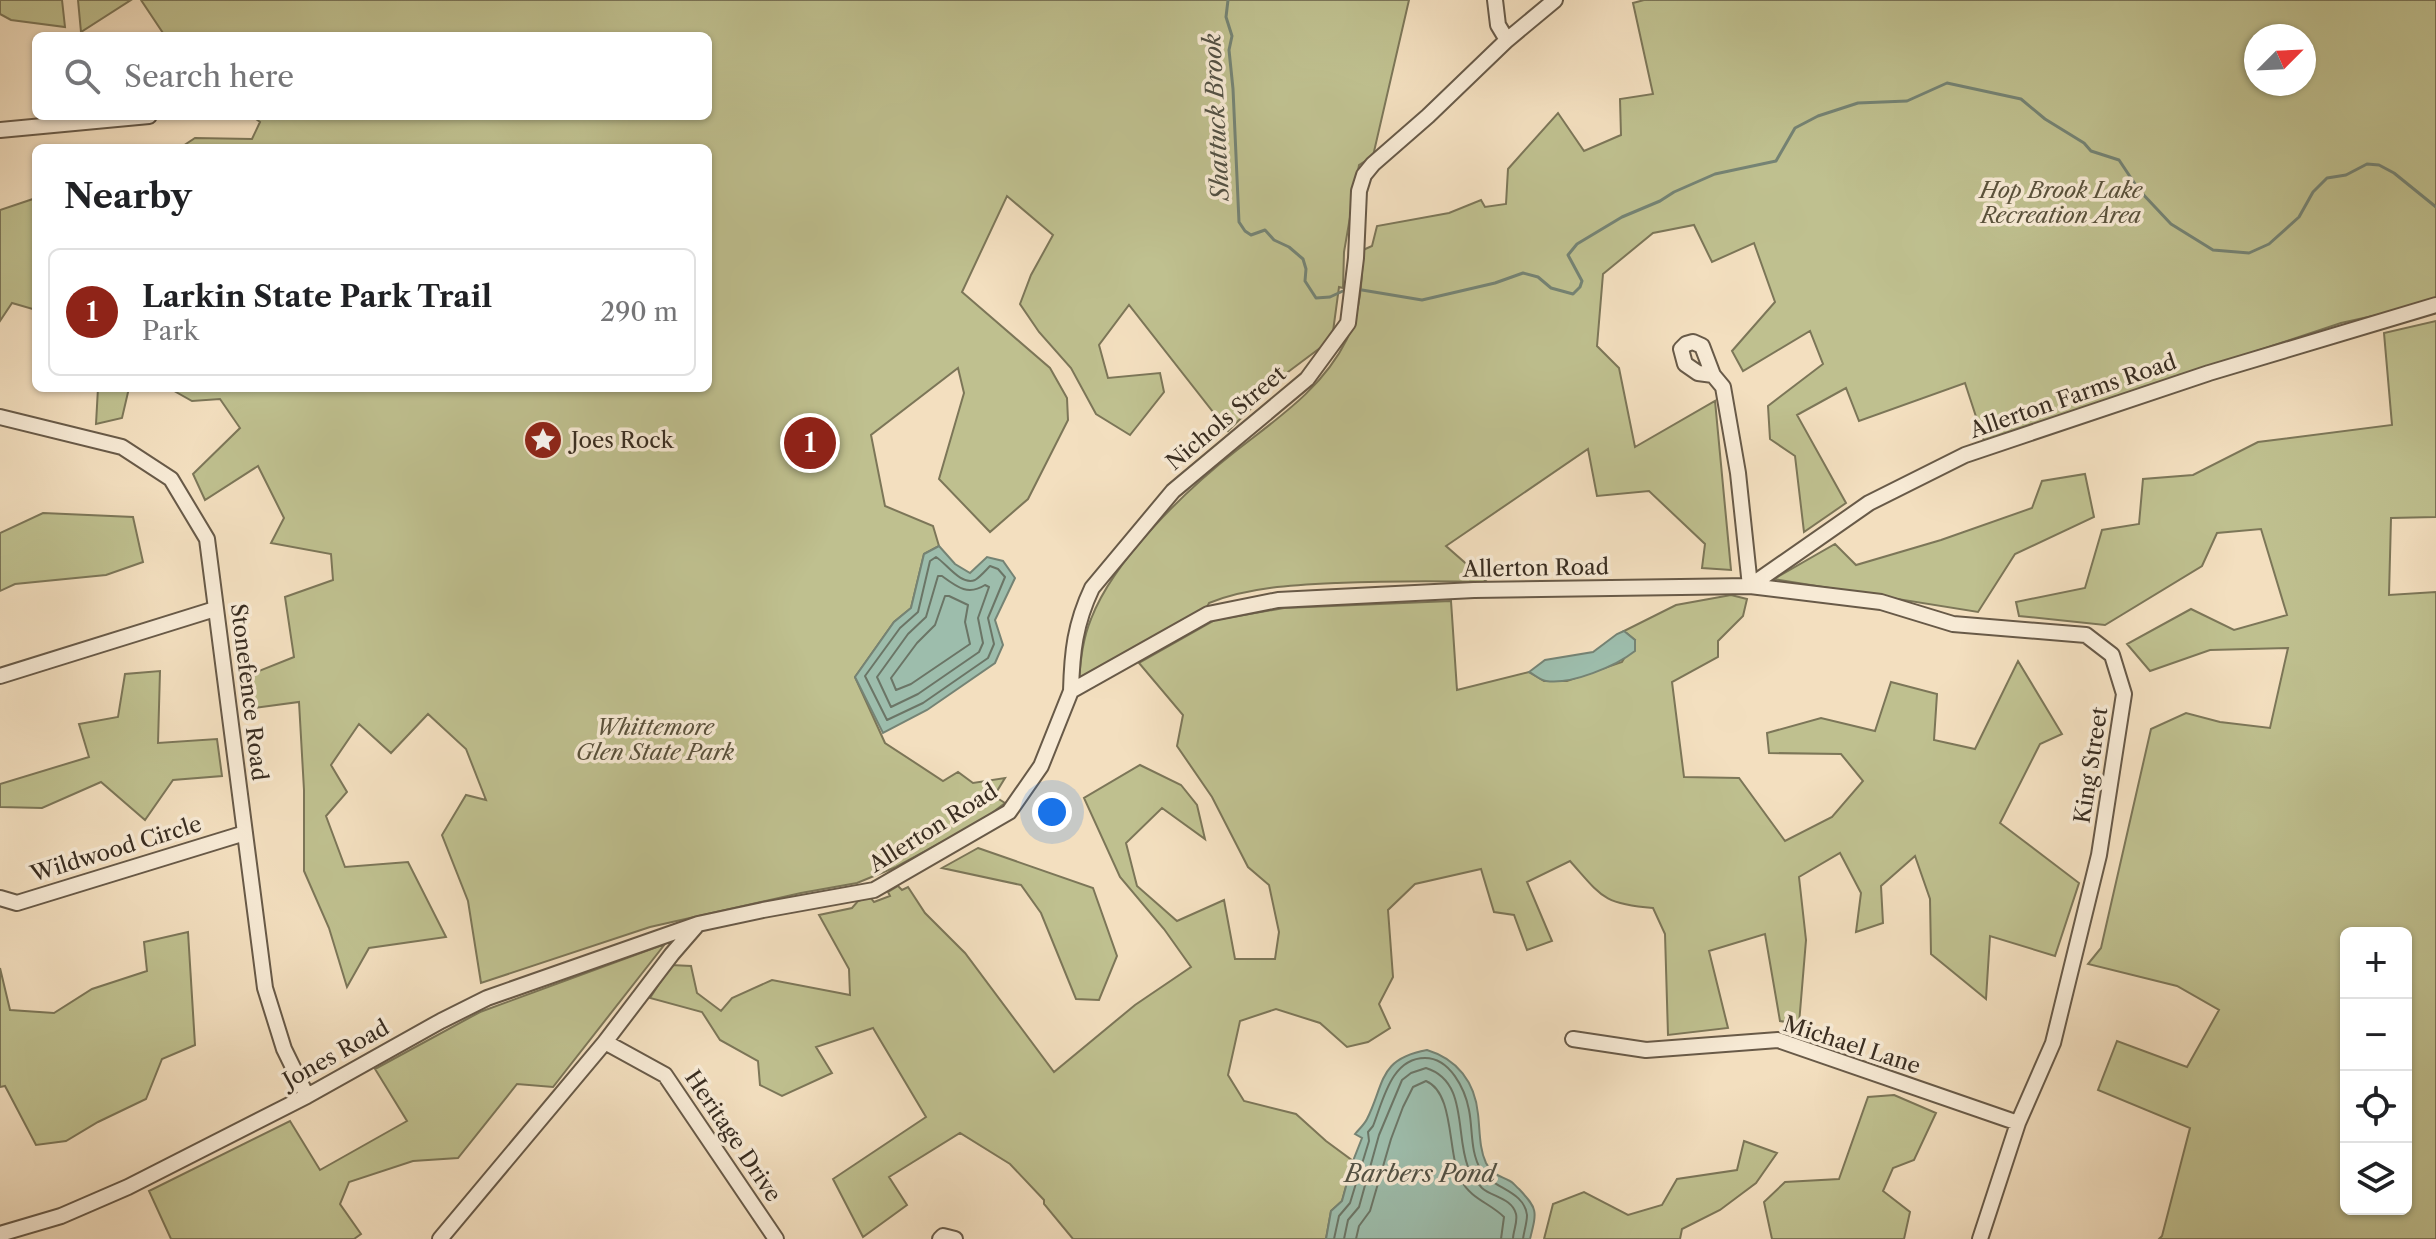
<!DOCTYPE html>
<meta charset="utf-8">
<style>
body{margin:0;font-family:"Libre Caslon Text",serif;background:#f6f6f6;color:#202124}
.controls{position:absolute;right:24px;bottom:24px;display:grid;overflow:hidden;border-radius:12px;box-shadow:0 2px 6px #0004}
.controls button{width:72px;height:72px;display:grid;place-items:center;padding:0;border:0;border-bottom:2px solid #e0e0e0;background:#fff;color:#202124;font:40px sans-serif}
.compass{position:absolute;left:2244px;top:24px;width:72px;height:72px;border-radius:50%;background:#fff;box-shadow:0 2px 6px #0004;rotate:66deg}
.you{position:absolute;left:1052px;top:812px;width:28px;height:28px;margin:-20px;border:6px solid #fff;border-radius:50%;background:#1a73e8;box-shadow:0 0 0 12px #1a73e833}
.badge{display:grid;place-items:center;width:52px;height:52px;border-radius:50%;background:#8f2418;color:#fff;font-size:26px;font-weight:700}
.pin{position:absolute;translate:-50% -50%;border:4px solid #fff;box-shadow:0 2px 8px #0006}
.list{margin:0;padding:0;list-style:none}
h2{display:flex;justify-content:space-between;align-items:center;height:104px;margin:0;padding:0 32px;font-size:34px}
h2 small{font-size:26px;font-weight:400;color:#757577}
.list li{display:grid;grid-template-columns:52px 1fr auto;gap:24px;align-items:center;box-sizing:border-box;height:128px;margin:0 16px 16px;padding:0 16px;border:2px solid #e0e0e0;border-radius:12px}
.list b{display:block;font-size:30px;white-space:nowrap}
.list p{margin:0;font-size:26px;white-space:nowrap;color:#757577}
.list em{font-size:26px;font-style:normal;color:#757577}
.icon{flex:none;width:44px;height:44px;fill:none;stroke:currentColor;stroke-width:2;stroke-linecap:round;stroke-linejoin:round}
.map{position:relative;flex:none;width:2436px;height:1239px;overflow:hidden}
.search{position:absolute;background:#fff;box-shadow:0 2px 6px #0004;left:32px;top:32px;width:680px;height:88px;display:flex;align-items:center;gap:20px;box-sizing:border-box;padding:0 28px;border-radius:12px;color:#757577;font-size:30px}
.panel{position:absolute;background:#fff;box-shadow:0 2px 6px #0004;left:32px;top:144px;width:680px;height:248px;border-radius:12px}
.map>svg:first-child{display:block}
</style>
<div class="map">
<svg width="2436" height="1239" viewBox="0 0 2436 1239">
<rect width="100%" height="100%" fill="#f3dfbf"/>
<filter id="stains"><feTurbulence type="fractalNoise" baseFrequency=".0025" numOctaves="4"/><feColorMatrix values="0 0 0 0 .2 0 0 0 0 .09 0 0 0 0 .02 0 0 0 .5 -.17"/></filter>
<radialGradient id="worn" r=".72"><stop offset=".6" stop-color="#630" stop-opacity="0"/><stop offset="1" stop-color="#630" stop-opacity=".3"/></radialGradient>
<path fill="#bfc08f" stroke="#7c7658" stroke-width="2" fill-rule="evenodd" d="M 0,0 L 62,0 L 65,27 L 11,20 L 0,14 Z
M 78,0 L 131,0 L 81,32 Z
M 141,0 L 1409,0 L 1373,156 L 1359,165 L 1344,252 L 1343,288 L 1339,287 L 1332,339 L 1288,372 L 1228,431 L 1129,305 L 1099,345 L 1108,378 L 1160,373 L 1164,392 L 1130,435 L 1096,414 L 1071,368 L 1039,332 L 1020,304 L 1031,275 L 1053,235 L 1007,196 L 962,292 L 1050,368 L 1067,398 L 1068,420 L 1028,499 L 990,532 L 939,479 L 964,393 L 958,368 L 871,435 L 885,506 L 933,526 L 939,546 L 924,554 L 911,608 L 894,622 L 855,677 L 885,743 L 943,781 L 958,772 L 973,783 L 1005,778 L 994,796 L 1005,803 L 983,820 L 896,867 L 857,883 L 801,893 L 650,927 L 481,983 L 468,901 L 442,835 L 466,795 L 486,800 L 466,749 L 428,714 L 391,753 L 359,724 L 331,765 L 347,792 L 326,816 L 345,867 L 408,862 L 446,937 L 369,948 L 347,987 L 329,928 L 304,871 L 304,790 L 299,702 L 246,709 L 244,677 L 294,657 L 285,597 L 333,580 L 331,554 L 271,543 L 284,518 L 258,466 L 205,500 L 193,474 L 240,428 L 220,399 L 192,401 L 169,388 L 708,388 L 708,148 L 180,148 L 195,138 L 252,139 L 260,122 L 252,116 L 708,116 L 708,36 L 165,36 Z
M 1644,0 L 2436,0 L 2436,302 L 2341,323 L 1984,441 L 1965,383 L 1859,421 L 1846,388 L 1797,415 L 1846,503 L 1804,532 L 1795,456 L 1770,439 L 1768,406 L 1823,364 L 1810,331 L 1743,371 L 1732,351 L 1775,302 L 1754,243 L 1712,262 L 1694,225 L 1653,233 L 1603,274 L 1597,346 L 1619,368 L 1635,447 L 1715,401 L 1731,570 L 1702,568 L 1705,544 L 1649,491 L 1597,496 L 1588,449 L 1446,546 L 1487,582 C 1437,581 1387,581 1337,583 C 1295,585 1249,587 1209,603 L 1207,607 L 1079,678 C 1081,658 1083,638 1091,619 C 1114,559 1186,490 1237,450 C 1278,418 1323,388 1347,339 C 1361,312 1362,280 1363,250 L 1372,246 L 1377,226 L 1449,213 L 1481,200 L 1485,207 L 1506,204 L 1508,169 L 1558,113 L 1584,151 L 1621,135 L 1620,99 L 1653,94 L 1633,3 ZM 2256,36 L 2304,36 L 2304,84 L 2256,84 Z
M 36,198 L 36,310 L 12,303 L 0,321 L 0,210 Z
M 2436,321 L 2436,517 L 2391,518 L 2389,595 L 2436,592 L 2436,1239 L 2159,1239 L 2162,1236 L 2190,1128 L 2098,1090 L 2117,1041 L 2187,1067 L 2219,1010 L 2177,986 L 2088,964 L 2101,948 L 2151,729 L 2186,713 L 2220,722 L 2270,728 L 2288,648 L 2210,650 L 2150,671 L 2127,644 L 2191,609 L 2234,630 L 2287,615 L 2261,529 L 2217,533 L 2202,566 L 2105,625 L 2019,616 L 2016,602 L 2085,588 L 2102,530 L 2139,524 L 2143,479 L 2193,475 L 2258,442 L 2392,425 L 2384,333 ZM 2346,933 L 2406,933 L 2406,1209 L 2346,1209 Z
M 98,388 L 129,388 L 122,418 L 96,424 Z
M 2085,474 L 2094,517 L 2015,554 L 1978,612 L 1774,579 L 1835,544 L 1856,565 L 1941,540 L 2032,508 L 2042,481 Z
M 43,513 L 133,517 L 143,562 L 106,575 L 15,584 L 0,591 L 0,533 Z
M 1731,595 L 1747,599 L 1743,616 L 1718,641 L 1718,657 L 1672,682 L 1684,777 L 1739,778 L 1785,841 L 1832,817 L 1863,781 L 1841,754 L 1769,753 L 1767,733 L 1821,718 L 1875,731 L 1891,682 L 1937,694 L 1934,740 L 1975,749 L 2018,661 L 2062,734 L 2040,744 L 2000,823 L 2079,883 L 2055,956 L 1990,936 L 1986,999 L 1931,954 L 1930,899 L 1915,856 L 1881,886 L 1883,923 L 1856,932 L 1861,893 L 1840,853 L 1799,877 L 1806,940 L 1799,1024 L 1780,1021 L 1765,934 L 1709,951 L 1728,1028 L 1668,1035 L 1665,934 L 1653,908 C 1603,904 1602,897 1570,861 L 1527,882 L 1552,941 L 1527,950 L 1514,915 L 1494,912 L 1481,869 L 1415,884 L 1388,910 L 1393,977 L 1379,1004 L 1390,1028 L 1368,1042 L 1347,1047 L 1320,1023 L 1276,1009 L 1240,1021 L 1228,1075 L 1244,1101 L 1296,1114 L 1326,1141 L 1353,1161 L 1342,1201 L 1331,1211 L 1326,1239 L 1073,1239 L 1044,1204 L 1044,1200 L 1010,1164 L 960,1133 L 889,1177 L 907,1205 L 863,1237 L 833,1179 L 926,1117 L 873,1028 L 816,1047 L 832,1073 L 782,1096 L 760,1085 L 758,1061 L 720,1040 L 702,1012 L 650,998 L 671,965 L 691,966 L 697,993 L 721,1011 L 732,998 L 772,980 L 850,995 L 849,969 L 819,915 L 852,908 L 858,901 L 870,897 L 874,902 L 890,896 L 888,892 L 898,886 L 902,890 L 908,887 L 925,913 L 965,953 L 1054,1072 L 1135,1005 L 1191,967 L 1164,929 L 1120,877 L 1084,798 L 1140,765 L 1181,785 L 1197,805 L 1205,839 L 1162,808 L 1126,843 L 1137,886 L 1177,921 L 1224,900 L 1235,959 L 1275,959 L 1279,932 L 1269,885 L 1248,867 L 1212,797 L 1177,746 L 1183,715 L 1139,663 L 1215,620 L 1284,608 L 1451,601 L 1457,690 L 1529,672 L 1544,681 L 1567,681 L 1622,662 L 1635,640 L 1624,631 L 1676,605 Z
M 160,671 L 158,743 L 217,739 L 222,776 L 173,780 L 145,820 L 101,782 L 42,808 L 0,807 L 0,784 L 89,757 L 79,724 L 118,717 L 125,674 Z
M 978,848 L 1093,888 L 1117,956 L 1099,1000 L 1076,999 L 1041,913 L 1021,885 L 942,868 Z
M 188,932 L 195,1045 L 162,1059 L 146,1099 L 98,1122 L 66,1141 L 36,1145 L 5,1086 L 0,1087 L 0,968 L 10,1010 L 54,1013 L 92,989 L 147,971 L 144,942 Z
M 665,944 L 553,1087 L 517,1084 L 458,1158 L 413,1161 L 349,1182 L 340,1204 L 361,1234 L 354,1239 L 171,1239 L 149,1191 L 290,1121 L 320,1170 L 407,1121 L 375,1069 L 480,1012 Z
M 1894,1095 L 1936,1113 L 1914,1160 L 1893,1168 L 1883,1191 L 1910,1212 L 1904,1239 L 1772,1239 L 1764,1202 L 1785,1182 L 1839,1179 L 1868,1097 Z
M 1744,1141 L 1777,1153 L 1756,1183 L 1720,1210 L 1682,1229 L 1680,1239 L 1544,1239 L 1553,1204 L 1584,1192 L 1628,1215 L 1662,1205 L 1677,1179 L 1737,1170 Z"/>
<path fill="#9dbdac" stroke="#758374" stroke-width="2" d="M 939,546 L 955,564 L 970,573 L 987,557 L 1003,561 L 1015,578 L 995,620 L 1003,645 L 995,663 L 927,710 L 883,733 L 855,677 L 894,622 L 911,608 L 924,554 Z
M 1624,631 L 1635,640 L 1635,651 C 1616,666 1571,685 1546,681 C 1540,680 1535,675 1529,672 L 1545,660 L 1593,652 L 1617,634 Z
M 1427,1050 C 1457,1059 1475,1082 1478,1114 C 1480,1130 1479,1148 1486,1163 C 1492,1175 1499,1175 1510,1181 C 1514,1183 1515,1186 1519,1189 C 1538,1209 1537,1211 1530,1239 L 1326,1239 L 1331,1211 L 1342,1201 L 1353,1161 L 1362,1138 L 1355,1134 C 1359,1129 1364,1125 1367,1119 C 1385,1083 1378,1059 1427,1050 Z"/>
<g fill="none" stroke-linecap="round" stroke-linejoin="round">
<path stroke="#6b7566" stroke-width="2" d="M 936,557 C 946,563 961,586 975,580 C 980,577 986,570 990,566 L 998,569 L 1005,577 L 988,618 L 994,644 L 988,658 L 923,703 L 887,720 L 865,676 L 900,628 L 918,612 L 930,561 Z
M 938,576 L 942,576 C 957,587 968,596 985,585 L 989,587 L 978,618 L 983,643 L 979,652 L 918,694 L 891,707 L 877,677 L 908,634 L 926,617 Z
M 945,596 L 949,596 L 968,605 L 965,622 L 970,644 L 911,684 L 896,690 L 891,678 L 917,643 L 935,625 Z
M 1334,1239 L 1339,1216 L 1350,1203 L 1369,1141 L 1368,1132 L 1373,1126 C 1383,1101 1391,1058 1425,1058 C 1450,1058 1465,1089 1469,1110 C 1473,1130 1470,1152 1481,1170 C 1492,1189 1524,1190 1527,1215 C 1527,1223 1524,1231 1523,1239
M 1344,1239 L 1348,1220 L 1359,1207 L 1379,1135 L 1402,1080 L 1411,1073 L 1426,1068 C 1468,1081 1455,1134 1468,1167 C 1472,1174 1476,1182 1482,1188 C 1492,1197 1512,1198 1516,1214 C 1518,1222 1513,1231 1513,1239
M 1356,1239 L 1359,1226 L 1370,1211 L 1391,1139 L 1403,1107 L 1413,1087 L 1426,1081 C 1455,1093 1447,1154 1461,1180 C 1471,1199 1490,1203 1504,1217 L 1501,1239"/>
<path stroke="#758374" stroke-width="3" d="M 1228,0 L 1226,17 L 1232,36 L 1229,50 L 1233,89 L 1239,222 L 1245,231 L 1251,235 L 1265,230 L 1274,240 L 1289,247 L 1303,259 L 1306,269 L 1305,281 L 1316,298 L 1330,297 L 1345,290
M 1362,290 L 1422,300 L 1495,283 L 1523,273 L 1538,277 L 1551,288 L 1573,294 L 1580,287 L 1582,281 L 1568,255 L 1577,244 L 1622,217 L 1660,201 L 1674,192 L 1715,174 L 1776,161 L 1795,128 L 1818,116 L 1858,103 L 1907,101 L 1947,83 L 2021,99 L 2045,119 L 2084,143 L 2091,151 L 2119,160 L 2139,190 L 2171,224 L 2213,250 L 2249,253 L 2269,244 L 2299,217 L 2313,192 L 2327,178 L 2346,175 L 2367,164 L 2379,165 L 2394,173 L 2436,207"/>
<defs>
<path id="minor" d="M 1495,0 L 1498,25 L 1507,40
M 0,130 L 149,116
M 1713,375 L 1698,373 L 1685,364 L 1681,349 L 1686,344 L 1693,342 L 1702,346 L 1713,375 L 1723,387 L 1738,473 L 1750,586
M 0,417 L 122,447 L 171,479 L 207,539 L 265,988 L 284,1049 L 307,1096
M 1750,586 L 1869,503 L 1965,455 L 2209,373 L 2436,305
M 0,676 L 215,609
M 1071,691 C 1072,652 1075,624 1092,588 L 1173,491 L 1307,379 L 1348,323 L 1356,258 L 1359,191 L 1364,175 L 1373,164 L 1428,116 L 1507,40 L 1555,0
M 0,898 L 17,903 L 245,833
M 1573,1039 L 1646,1050 L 1778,1040 L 2018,1123
M 605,1042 L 665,1075 L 776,1239
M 0,1234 L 61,1216 L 128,1187 L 307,1096 L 441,1021 L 487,998 L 698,924 L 763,910 L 874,890 L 1009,812 L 1041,766 L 1071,691 L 1208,614 L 1278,600 L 1474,590 L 1750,586 L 1881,602 L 1953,624 L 2086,635 L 2112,655 L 2124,694 L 2099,855 L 2053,1043 L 2018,1123 L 1980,1239
M 440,1239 L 605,1042 L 672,954 L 698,924
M 940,1239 L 943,1236 L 955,1239"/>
</defs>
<use href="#minor" stroke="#685a48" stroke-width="18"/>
<use href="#minor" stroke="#f7ead5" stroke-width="14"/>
</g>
<defs>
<symbol id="sight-disc" viewBox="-11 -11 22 22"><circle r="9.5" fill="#8f2418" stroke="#f7ead5"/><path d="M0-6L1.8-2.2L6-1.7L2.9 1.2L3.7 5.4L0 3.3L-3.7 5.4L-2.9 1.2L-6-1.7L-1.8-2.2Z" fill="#fff"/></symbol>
</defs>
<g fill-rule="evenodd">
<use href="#sight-disc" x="521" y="418" width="44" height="44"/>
</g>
<g text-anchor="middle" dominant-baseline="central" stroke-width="7" stroke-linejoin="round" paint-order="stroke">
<g font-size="22" font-style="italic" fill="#5a523c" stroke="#f7ead5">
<text x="2061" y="190">Hop Brook Lake<tspan x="2061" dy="25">Recreation Area</tspan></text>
<text x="655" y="727">Whittemore<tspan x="655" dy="25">Glen State Park</tspan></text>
</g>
<g font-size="22" fill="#392d21" stroke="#f7ead5">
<text transform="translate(2073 396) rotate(-19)">Allerton Farms Road</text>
<text transform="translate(1226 418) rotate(-40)">Nichols Street</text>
<text transform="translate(1536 568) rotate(-1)">Allerton Road</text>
<text transform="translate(249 692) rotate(83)">Stonefence Road</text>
<text transform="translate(2091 765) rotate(-81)">King Street</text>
<text transform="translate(933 828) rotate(-32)">Allerton Road</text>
<text transform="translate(116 849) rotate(-17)">Wildwood Circle</text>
<text transform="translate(1852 1045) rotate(18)">Michael Lane</text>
<text transform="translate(336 1054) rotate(-29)">Jones Road</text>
<text transform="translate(733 1136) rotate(56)">Heritage Drive</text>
</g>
<g font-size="22" fill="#392d21" stroke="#f7ead5" text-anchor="start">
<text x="571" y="440">Joes Rock</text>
</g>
<g font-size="24" font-style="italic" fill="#525144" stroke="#f7ead5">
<text transform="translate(1216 117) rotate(-93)">Shattuck Brook</text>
<text x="1420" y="1173">Barbers Pond</text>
</g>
</g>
<rect width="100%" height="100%" filter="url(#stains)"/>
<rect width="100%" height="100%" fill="url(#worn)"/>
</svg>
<div class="controls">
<button>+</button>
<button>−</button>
<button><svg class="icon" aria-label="locate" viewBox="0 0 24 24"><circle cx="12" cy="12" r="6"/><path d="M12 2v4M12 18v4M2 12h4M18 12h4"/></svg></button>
<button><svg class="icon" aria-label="layers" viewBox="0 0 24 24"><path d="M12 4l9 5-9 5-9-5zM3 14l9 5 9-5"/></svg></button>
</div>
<svg class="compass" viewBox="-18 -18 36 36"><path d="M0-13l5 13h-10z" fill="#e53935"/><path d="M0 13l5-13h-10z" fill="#757577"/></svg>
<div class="you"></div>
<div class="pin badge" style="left:810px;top:443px">1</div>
<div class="search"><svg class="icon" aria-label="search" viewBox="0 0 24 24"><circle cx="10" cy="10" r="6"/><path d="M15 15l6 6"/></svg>Search here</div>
<section class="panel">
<h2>Nearby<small></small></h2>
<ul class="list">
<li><span class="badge">1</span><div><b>Larkin State Park Trail</b><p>Park</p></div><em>290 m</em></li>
</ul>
</section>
</div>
